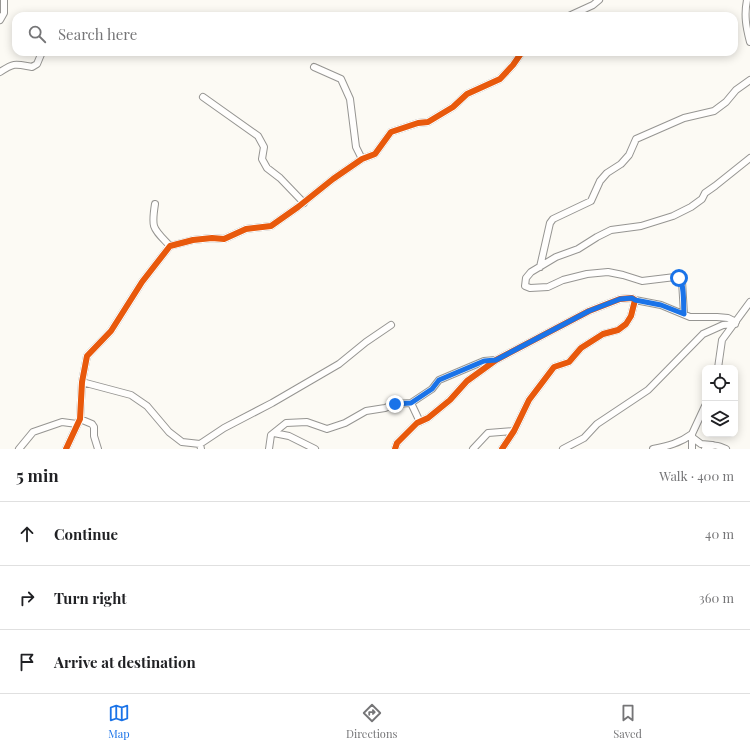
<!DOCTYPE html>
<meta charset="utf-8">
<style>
body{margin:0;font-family:"Playfair Display",serif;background:#f2f2f2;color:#202124}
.controls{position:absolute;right:12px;bottom:12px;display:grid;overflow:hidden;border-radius:8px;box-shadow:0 2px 10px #0003}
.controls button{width:36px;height:36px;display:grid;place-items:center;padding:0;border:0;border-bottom:1px solid #e0e0e0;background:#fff;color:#202124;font:20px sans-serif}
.stop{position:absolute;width:12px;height:12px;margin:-9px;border:3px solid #1a73e8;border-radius:50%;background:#fff}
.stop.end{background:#1a73e8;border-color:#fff;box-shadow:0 1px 4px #0008}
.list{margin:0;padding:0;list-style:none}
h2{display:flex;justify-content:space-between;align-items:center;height:52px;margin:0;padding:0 16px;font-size:17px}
h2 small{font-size:13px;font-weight:400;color:#757577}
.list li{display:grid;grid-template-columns:26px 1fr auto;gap:12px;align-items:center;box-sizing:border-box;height:64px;padding:0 16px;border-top:1px solid #e0e0e0}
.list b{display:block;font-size:15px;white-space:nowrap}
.list em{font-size:13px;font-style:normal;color:#757577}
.icon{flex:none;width:22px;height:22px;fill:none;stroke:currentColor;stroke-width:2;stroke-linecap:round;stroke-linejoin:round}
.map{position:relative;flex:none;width:750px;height:449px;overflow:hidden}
.search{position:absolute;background:#fff;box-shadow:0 2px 10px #0003;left:12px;right:12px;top:12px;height:44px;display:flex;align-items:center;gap:10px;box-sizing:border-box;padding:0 14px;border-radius:12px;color:#757577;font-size:15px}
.sheet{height:244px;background:#fff}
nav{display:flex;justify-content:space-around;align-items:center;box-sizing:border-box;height:56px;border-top:1px solid #e0e0e0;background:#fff;font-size:11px;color:#757577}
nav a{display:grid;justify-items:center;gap:2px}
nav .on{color:#1a73e8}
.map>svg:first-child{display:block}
</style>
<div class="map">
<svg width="750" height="449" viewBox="0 0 750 449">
<rect width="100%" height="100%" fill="#fcfaf4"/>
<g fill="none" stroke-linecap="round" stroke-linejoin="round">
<defs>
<path id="street" d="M 747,0 C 744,15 746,27 750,42
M 569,16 L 593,5 L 599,0
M 0,20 L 4,13 L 4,0
M 314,67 L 341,79 L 350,99 L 356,147 L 362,159
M 0,72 C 15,62 16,64 32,67 L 37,64 L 42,52
M 203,97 L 258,136 L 264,147 L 262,159 L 267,168 L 280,178 L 304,203
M 155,204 C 151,229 153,228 170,246
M 540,267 L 550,223 L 553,219 L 591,201 L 600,181 L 607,173 L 621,164 L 629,155 L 636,139 L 684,118 L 714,111 L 726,102 L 736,90 L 750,80
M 635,300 L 661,305 L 690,317 L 717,317 L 728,318 L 736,322
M 684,314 L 682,281 L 675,277 L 642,281 L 623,275 L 608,272 L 587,274 L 563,280 L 548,287 L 530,288 L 525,286 L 526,278 L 531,272 L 556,257 L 578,249 L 597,237 L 611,230 L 641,226 L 673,216 L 691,207 L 702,199 L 705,193 L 715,186 L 750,158
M 718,368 L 722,340 L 750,302
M 82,382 L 131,395 L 147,406 L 169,432 L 182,442 L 200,444
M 411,403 L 432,389 L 439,380 L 484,361 L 495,360
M 80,419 L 92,424 L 94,427 L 94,436 L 98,449
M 274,433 L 289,436 L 315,449
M 693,438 L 701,444 L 712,445
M 19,449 L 33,432 L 62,422 L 77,424
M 66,449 L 80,419 L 82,382 L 87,356 L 111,331 L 142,282 L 170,246 L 193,240 L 212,238 L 224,239 L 246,229 L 271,226 L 298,207 L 333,179 L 362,159 L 375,154 L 391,132 L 418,123 L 428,122 L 453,107 L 467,94 L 500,79 L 513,65 L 522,52
M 201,449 L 200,444 L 224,428 L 272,403 L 339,364 L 366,342 L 391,325
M 269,449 L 271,435 L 286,423 L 307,422 L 327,429 L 345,423 L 366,411 L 385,408 L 395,404 L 411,403 L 420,422
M 395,449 L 397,443 L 417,423 L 428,418 L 450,400 L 467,381 L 496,360 L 589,311 L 620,299 L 632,298 L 635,300 L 631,316 L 626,324 L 618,330 L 603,334 L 581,348 L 569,362 L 554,367 L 529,400 L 514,431 L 502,449
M 473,449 L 488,433 L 514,431
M 563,449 L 584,438 L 597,424 L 648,390 L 703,334 L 723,325 L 735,324
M 653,449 C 668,446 680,443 692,434
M 692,449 L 692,434 L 705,406
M 705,449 C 713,444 718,445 726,449"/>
</defs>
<use href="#street" stroke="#969592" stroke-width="8"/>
<use href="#street" stroke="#fffefd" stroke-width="6"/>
<defs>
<path id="cycleway" d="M 66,449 L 80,419 L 82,382 L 87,356 L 111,331 L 142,282 L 170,246 L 193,240 L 212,238 L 224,239 L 246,229 L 271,226 L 298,207 L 333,179 L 362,159 L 375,154 L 391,132 L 418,123 L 428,122 L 453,107 L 467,94 L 500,79 L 513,65 L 522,52
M 395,449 L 397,443 L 417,423 L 428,418 L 450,400 L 467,381 L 496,360 L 589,311 L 620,299 L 632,298 L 635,300 L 631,316 L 626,324 L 618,330 L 603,334 L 581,348 L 569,362 L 554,367 L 529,400 L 514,431 L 502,449"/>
</defs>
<use href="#cycleway" stroke="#fff" stroke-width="8"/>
<use href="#cycleway" stroke="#e8590c" stroke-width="6"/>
</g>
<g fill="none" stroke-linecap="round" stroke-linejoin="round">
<path stroke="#1a73e8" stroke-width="5" d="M 395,404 L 411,403 L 432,389 L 439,380 L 484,361 L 496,360 L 589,311 L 620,299 L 632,298 L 635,300 L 661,305 L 684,314 C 683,305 685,285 679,278"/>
</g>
</svg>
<div class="controls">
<button><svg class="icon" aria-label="locate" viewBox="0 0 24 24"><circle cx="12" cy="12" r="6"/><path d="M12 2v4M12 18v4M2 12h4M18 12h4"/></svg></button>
<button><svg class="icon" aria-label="layers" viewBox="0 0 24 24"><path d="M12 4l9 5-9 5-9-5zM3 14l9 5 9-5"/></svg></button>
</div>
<div class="stop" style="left:679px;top:278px"></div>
<div class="stop end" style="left:395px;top:404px"></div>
<div class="search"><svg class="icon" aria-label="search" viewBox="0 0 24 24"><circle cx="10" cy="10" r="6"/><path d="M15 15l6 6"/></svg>Search here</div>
</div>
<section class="sheet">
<h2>5 min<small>Walk · 400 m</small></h2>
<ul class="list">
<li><svg class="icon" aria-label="ahead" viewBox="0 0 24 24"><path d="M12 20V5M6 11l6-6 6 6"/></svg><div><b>Continue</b></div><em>40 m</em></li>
<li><svg class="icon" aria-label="right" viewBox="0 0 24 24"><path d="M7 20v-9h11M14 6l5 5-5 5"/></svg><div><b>Turn right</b></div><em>360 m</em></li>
<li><svg class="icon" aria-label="arrive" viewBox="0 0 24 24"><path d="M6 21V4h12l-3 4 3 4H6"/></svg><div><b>Arrive at destination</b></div></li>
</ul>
</section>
<nav>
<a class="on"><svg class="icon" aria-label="map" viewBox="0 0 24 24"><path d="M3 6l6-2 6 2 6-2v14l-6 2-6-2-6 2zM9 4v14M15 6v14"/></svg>Map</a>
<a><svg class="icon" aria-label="directions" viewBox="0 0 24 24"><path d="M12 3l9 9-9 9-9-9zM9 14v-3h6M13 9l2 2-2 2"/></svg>Directions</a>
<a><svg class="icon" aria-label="saved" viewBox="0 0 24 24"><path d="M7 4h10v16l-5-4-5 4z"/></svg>Saved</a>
</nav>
